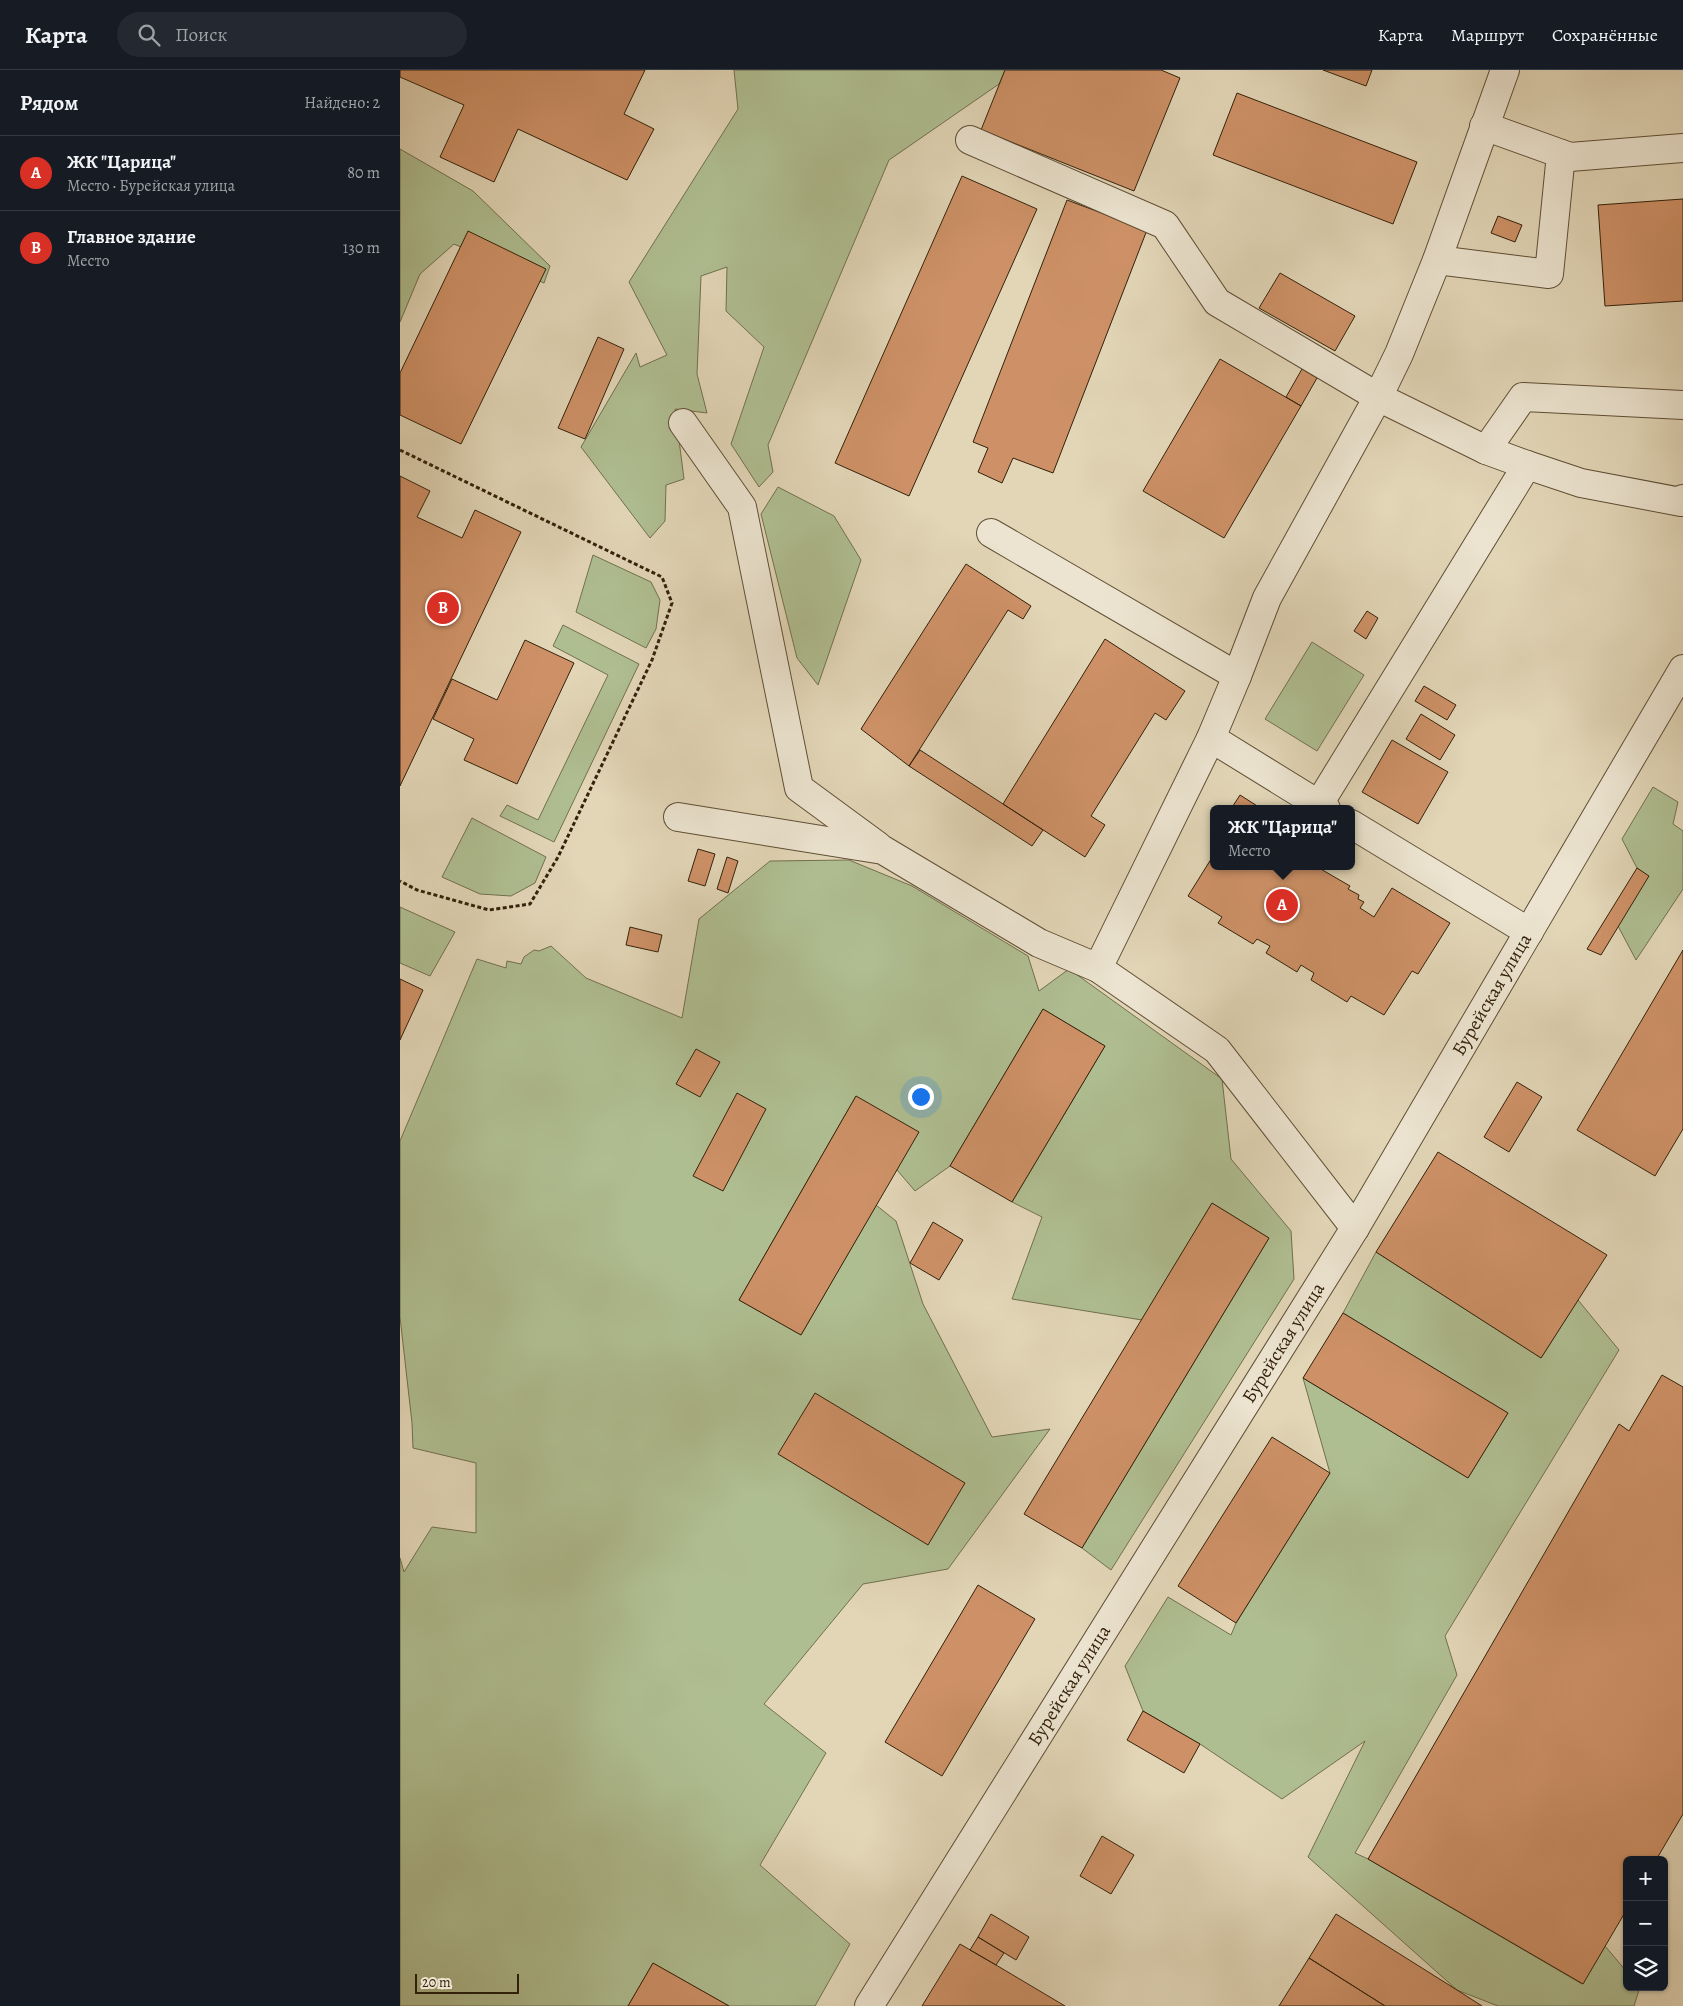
<!DOCTYPE html>
<html lang="ru">
<meta charset="utf-8">
<style>
body{margin:0;font-family:Alegreya,serif;background:#242831;color:#f1f3f6}
.controls{position:absolute;right:15px;bottom:15px;display:grid;overflow:hidden;border-radius:8px;box-shadow:0 1px 4px #0004}
.controls button{width:45px;height:45px;display:grid;place-items:center;padding:0;border:0;border-bottom:1px solid #363941;background:#171b24;color:#f1f3f6;font:25px sans-serif}
.scale{position:absolute;left:15px;bottom:12px;width:104px;box-sizing:border-box;padding-left:5px;border:2px solid #33210a;border-top:0;font-size:14px;line-height:18px;white-space:nowrap;color:#33210a;-webkit-text-stroke:4px #ece4d0;paint-order:stroke}
.you{position:absolute;left:520px;top:1026px;width:18px;height:18px;margin:-12px;border:4px solid #fff;border-radius:50%;background:#1a73e8;box-shadow:0 0 0 8px #1a73e833}
.badge{display:grid;place-items:center;width:32px;height:32px;border-radius:50%;background:#d93025;color:#fff;font-size:16px;font-weight:700}
.pin{position:absolute;translate:-50% -50%;border:2px solid #fff;box-shadow:0 1px 5px #0006}
.popup{position:absolute;left:810px;top:735px;width:145px;height:65px;box-sizing:border-box;display:grid;place-content:center;border-radius:8px;background:#171b24;filter:drop-shadow(0 1px 4px #0005);font-size:16px;white-space:nowrap;color:#9ea1a6}
.popup b{font-size:19px;color:#f1f3f6}
.popup::after{content:'';position:absolute;left:50%;top:100%;margin-left:-10px;border:10px solid transparent;border-top-color:#171b24}
.list{margin:0;padding:0;list-style:none}
h2{display:flex;justify-content:space-between;align-items:center;height:65px;margin:0;padding:0 20px;font-size:21px}
h2 small{font-size:16px;font-weight:400;color:#9ea1a6}
.list li{display:grid;grid-template-columns:32px 1fr auto;gap:15px;align-items:center;box-sizing:border-box;height:75px;padding:0 20px;border-top:1px solid #363941}
.list b{display:block;font-size:19px;white-space:nowrap}
.list p{margin:0;font-size:16px;white-space:nowrap;color:#9ea1a6}
.list em{font-size:16px;font-style:normal;color:#9ea1a6}
.icon{flex:none;width:28px;height:28px;fill:none;stroke:currentColor;stroke-width:2;stroke-linecap:round;stroke-linejoin:round}
.map{position:relative;flex:none;width:1283px;height:1936px;overflow:hidden}
header{display:flex;align-items:center;gap:30px;box-sizing:border-box;height:70px;padding:0 25px;background:#171b24;border-bottom:1px solid #363941}
header strong{font-size:24px}
nav{display:flex;gap:28px;margin-inline-start:auto;font-size:18px}
.search{width:350px;height:45px;background:#242831;display:flex;align-items:center;gap:12px;box-sizing:border-box;padding:0 18px;border-radius:28px;color:#9ea1a6;font-size:19px}
main{display:flex}
aside{flex:1;background:#171b24}
.map>svg:first-child{display:block}
</style>
<header>
<strong>Карта</strong>
<div class="search"><svg class="icon" aria-label="search" viewBox="0 0 24 24"><circle cx="10" cy="10" r="6"/><path d="M15 15l6 6"/></svg>Поиск</div>
<nav><a>Карта</a><a>Маршрут</a><a>Сохранённые</a></nav>
</header>
<main>
<aside>
<h2>Рядом<small>Найдено: 2</small></h2>
<ul class="list">
<li><span class="badge">A</span><div><b>ЖК &quot;Царица&quot;</b><p>Место · Бурейская улица</p></div><em>80 m</em></li>
<li><span class="badge">B</span><div><b>Главное здание</b><p>Место</p></div><em>130 m</em></li>
</ul>
</aside>
<div class="map">
<svg width="1283" height="1936" viewBox="0 0 1283 1936">
<rect width="100%" height="100%" fill="#e2d6b7"/>
<filter id="stains"><feTurbulence type="fractalNoise" baseFrequency=".004" numOctaves="4"/><feColorMatrix values="0 0 0 0 .2 0 0 0 0 .09 0 0 0 0 .02 0 0 0 .5 -.17"/></filter>
<radialGradient id="worn" r=".72"><stop offset=".6" stop-color="#630" stop-opacity="0"/><stop offset="1" stop-color="#630" stop-opacity=".3"/></radialGradient>
<path fill="#afbe91" stroke="#71704e" d="M 334,0 L 605,0 L 599,14 L 489,90 L 368,375 L 373,402 L 359,417 L 331,374 L 364,277 L 326,241 L 327,197 L 301,206 L 297,304 L 307,343 L 275,339 L 284,409 L 266,415 L 265,451 L 250,468 L 181,377 L 236,283 L 240,297 L 267,285 L 229,212 L 338,39 Z
M 0,79 L 73,121 L 150,196 L 144,213 L 54,174 L 20,204 L 0,252 Z
M 378,417 L 434,446 L 461,490 L 418,615 L 397,588 L 361,444 Z
M 193,485 L 251,512 L 260,530 L 256,559 L 246,578 L 176,542 Z
M 163,555 L 239,594 L 154,772 L 100,746 L 107,735 L 138,750 L 208,605 L 153,576 Z
M 912,572 L 964,605 L 917,681 L 865,649 Z
M 1253,717 L 1278,732 L 1273,754 L 1283,761 L 1283,819 L 1236,890 L 1218,856 L 1248,806 L 1237,798 L 1222,769 Z
M 72,748 L 146,787 L 135,813 L 111,826 L 80,824 L 42,807 Z
M 449,790 L 512,816 L 628,886 L 639,921 L 669,899 L 822,1009 L 831,1089 L 891,1161 L 894,1209 L 711,1500 L 682,1478 L 869,1168 L 812,1133 L 742,1250 L 612,1229 L 642,1147 L 612,1132 L 705,976 L 643,939 L 550,1096 L 515,1121 L 497,1100 L 456,1026 L 339,1230 L 401,1265 L 476,1135 L 496,1151 L 523,1234 L 592,1367 L 650,1359 L 548,1499 L 463,1514 L 364,1634 L 426,1683 L 360,1795 L 450,1874 L 415,1936 L 329,1936 L 253,1893 L 228,1936 L 0,1936 L 0,1488 L 4,1502 L 32,1457 L 76,1463 L 76,1393 L 13,1378 L 12,1353 L 0,1247 L 0,1071 L 77,889 L 106,898 L 107,891 L 121,894 L 124,887 L 134,880 L 139,881 L 151,876 L 186,908 L 282,948 L 299,849 L 370,791 Z
M 0,837 L 55,862 L 30,906 L 0,893 Z
M 976,1182 L 1141,1288 L 1178,1230 L 1219,1280 L 1045,1566 L 1057,1605 L 955,1783 L 968,1789 L 1182,1914 L 1205,1876 L 1227,1902 L 1227,1917 L 1240,1917 L 1234,1936 L 1098,1936 L 1057,1920 L 908,1787 L 965,1671 L 882,1729 L 800,1674 L 743,1641 L 725,1596 L 768,1527 L 831,1565 L 836,1553 L 930,1403 L 903,1308 L 1068,1408 L 1108,1343 L 943,1243 Z"/>
<path fill="#ce9167" stroke="#33210a" d="M 0,0 L 245,0 L 224,44 L 254,59 L 227,110 L 118,59 L 94,112 L 40,87 L 64,35 L 0,7 Z
M 605,0 L 761,0 L 780,8 L 734,121 L 581,60 Z
M 923,0 L 972,0 L 966,16 Z
M 837,23 L 1017,92 L 993,154 L 813,85 Z
M 562,106 L 637,139 L 509,426 L 435,393 Z
M 1283,129 L 1283,231 L 1205,236 L 1198,135 Z
M 667,130 L 747,160 L 653,403 L 613,388 L 602,413 L 578,402 L 588,378 L 573,372 Z
M 1098,146 L 1122,155 L 1115,172 L 1091,163 Z
M 68,161 L 146,199 L 61,374 L 0,345 L 0,303 Z
M 880,203 L 955,246 L 935,281 L 859,238 Z
M 198,267 L 224,279 L 185,369 L 158,358 Z
M 820,289 L 901,336 L 824,468 L 743,421 Z
M 902,299 L 917,308 L 901,336 L 886,327 Z
M 0,406 L 30,421 L 17,447 L 62,468 L 75,440 L 121,462 L 0,716 Z
M 566,494 L 631,536 L 623,549 L 608,540 L 509,696 L 461,659 Z
M 967,541 L 978,548 L 966,569 L 954,561 Z
M 705,569 L 785,621 L 766,650 L 755,643 L 691,746 L 705,755 L 685,787 L 603,734 Z
M 125,570 L 174,593 L 117,714 L 64,690 L 74,669 L 33,649 L 52,609 L 97,630 Z
M 1024,616 L 1056,635 L 1047,650 L 1015,631 Z
M 1021,644 L 1055,665 L 1040,690 L 1006,669 Z
M 992,670 L 1048,702 L 1018,754 L 962,722 Z
M 520,680 L 643,760 L 632,776 L 509,696 Z
M 840,725 L 862,739 L 831,739 Z
M 298,779 L 315,784 L 305,816 L 288,811 Z
M 813,786 L 813,796 L 891,796 L 894,798 L 895,796 L 912,796 L 917,800 L 919,798 L 950,816 L 948,819 L 959,825 L 958,829 L 964,832 L 960,838 L 974,847 L 992,818 L 1050,853 L 1018,904 L 1012,901 L 984,945 L 951,926 L 947,932 L 911,910 L 914,903 L 901,895 L 897,902 L 866,883 L 870,876 L 857,869 L 853,874 L 818,853 L 822,847 L 788,826 Z
M 327,787 L 338,791 L 328,823 L 317,819 Z
M 1237,798 L 1249,806 L 1201,885 L 1187,879 Z
M 230,857 L 262,865 L 258,882 L 226,875 Z
M 1283,880 L 1283,1059 L 1255,1106 L 1177,1060 Z
M 0,909 L 23,920 L 0,970 Z
M 643,939 L 705,976 L 612,1132 L 550,1096 Z
M 296,979 L 320,992 L 300,1027 L 276,1014 Z
M 1117,1012 L 1142,1027 L 1109,1082 L 1084,1067 Z
M 337,1023 L 366,1039 L 323,1121 L 293,1106 Z
M 456,1026 L 519,1062 L 401,1265 L 339,1230 Z
M 1038,1082 L 1207,1185 L 1141,1288 L 976,1182 Z
M 812,1133 L 869,1168 L 682,1478 L 624,1444 Z
M 533,1152 L 563,1170 L 539,1210 L 510,1193 Z
M 943,1243 L 1108,1343 L 1068,1408 L 903,1308 Z
M 1262,1305 L 1283,1317 L 1283,1744 L 1256,1790 L 1227,1790 L 1227,1839 L 1183,1914 L 968,1789 L 1219,1354 L 1229,1361 Z
M 415,1323 L 565,1413 L 528,1475 L 378,1384 Z
M 872,1367 L 930,1403 L 836,1553 L 778,1516 Z
M 578,1515 L 635,1549 L 542,1706 L 485,1672 Z
M 743,1641 L 800,1674 L 784,1703 L 727,1670 Z
M 702,1766 L 734,1785 L 711,1824 L 680,1806 Z
M 591,1844 L 629,1867 L 616,1890 L 578,1867 Z
M 936,1844 L 1057,1920 L 1082,1936 L 985,1936 L 909,1888 Z
M 578,1867 L 604,1883 L 596,1895 L 570,1880 Z
M 560,1874 L 596,1895 L 665,1936 L 522,1936 Z
M 909,1888 L 985,1936 L 879,1936 Z
M 253,1893 L 329,1936 L 228,1936 Z"/>
<g fill="none" stroke-linecap="round" stroke-linejoin="round">
<defs>
<g id="minor">
<path d="M 1084,56 L 1170,87 L 1283,78"/>
<path d="M 570,70 L 765,155 L 817,232 L 978,327 L 1086,380 L 1127,395 L 1181,413 L 1281,432 L 1283,429"/>
<path d="M 1037,190 L 1149,204 L 1161,84"/>
<path d="M 283,353 L 342,437 L 399,718 L 478,776"/>
<path d="M 1086,380 L 1123,327 L 1283,335"/>
<path d="M 591,463 L 837,606 L 811,668 L 698,898"/>
<path d="M 837,606 L 867,528 L 978,327 L 999,284 L 1037,190 L 1105,0"/>
<path d="M 811,668 L 926,739"/>
<path d="M 919,734 L 1127,395"/>
<path d="M 278,747 L 483,780 L 639,873 L 698,898 L 817,980 L 955,1158"/>
<path d="M 951,754 L 1129,862"/>
<path id="s1" d="M 469,1936 L 955,1158 L 1283,599"/>
</g>
</defs>
<use href="#minor" stroke="#5f4e35" stroke-width="30"/>
<path stroke="#33210a" stroke-width="3" stroke-dasharray="4 2.5" stroke-linecap="butt" d="M 0,380 L 262,507 L 272,533 L 252,590 L 158,787 L 130,834 L 89,840 L 17,820 L 0,811"/>
<use href="#minor" stroke="#ece4d0" stroke-width="28"/>
</g>
<g text-anchor="middle" dominant-baseline="central" stroke-width="4" stroke-linejoin="round" paint-order="stroke">
<g font-size="19" fill="#33210a" stroke="#ece4d0">
<text stroke="none"><textPath href="#s1" startOffset="1188">Бурейская улица</textPath></text>
<text stroke="none"><textPath href="#s1" startOffset="782">Бурейская улица</textPath></text>
<text stroke="none"><textPath href="#s1" startOffset="378">Бурейская улица</textPath></text>
</g>
</g>
<rect width="100%" height="100%" filter="url(#stains)"/>
<rect width="100%" height="100%" fill="url(#worn)"/>
</svg>
<div class="controls">
<button>+</button>
<button>−</button>
<button><svg class="icon" aria-label="layers" viewBox="0 0 24 24"><path d="M12 4l9 5-9 5-9-5zM3 14l9 5 9-5"/></svg></button>
</div>
<div class="scale">20 m</div>
<div class="you"></div>
<div class="pin badge" style="left:882px;top:835px">A</div>
<div class="popup"><b>ЖК &quot;Царица&quot;</b>Место</div>
<div class="pin badge" style="left:43px;top:538px">B</div>
</div>
</main>
